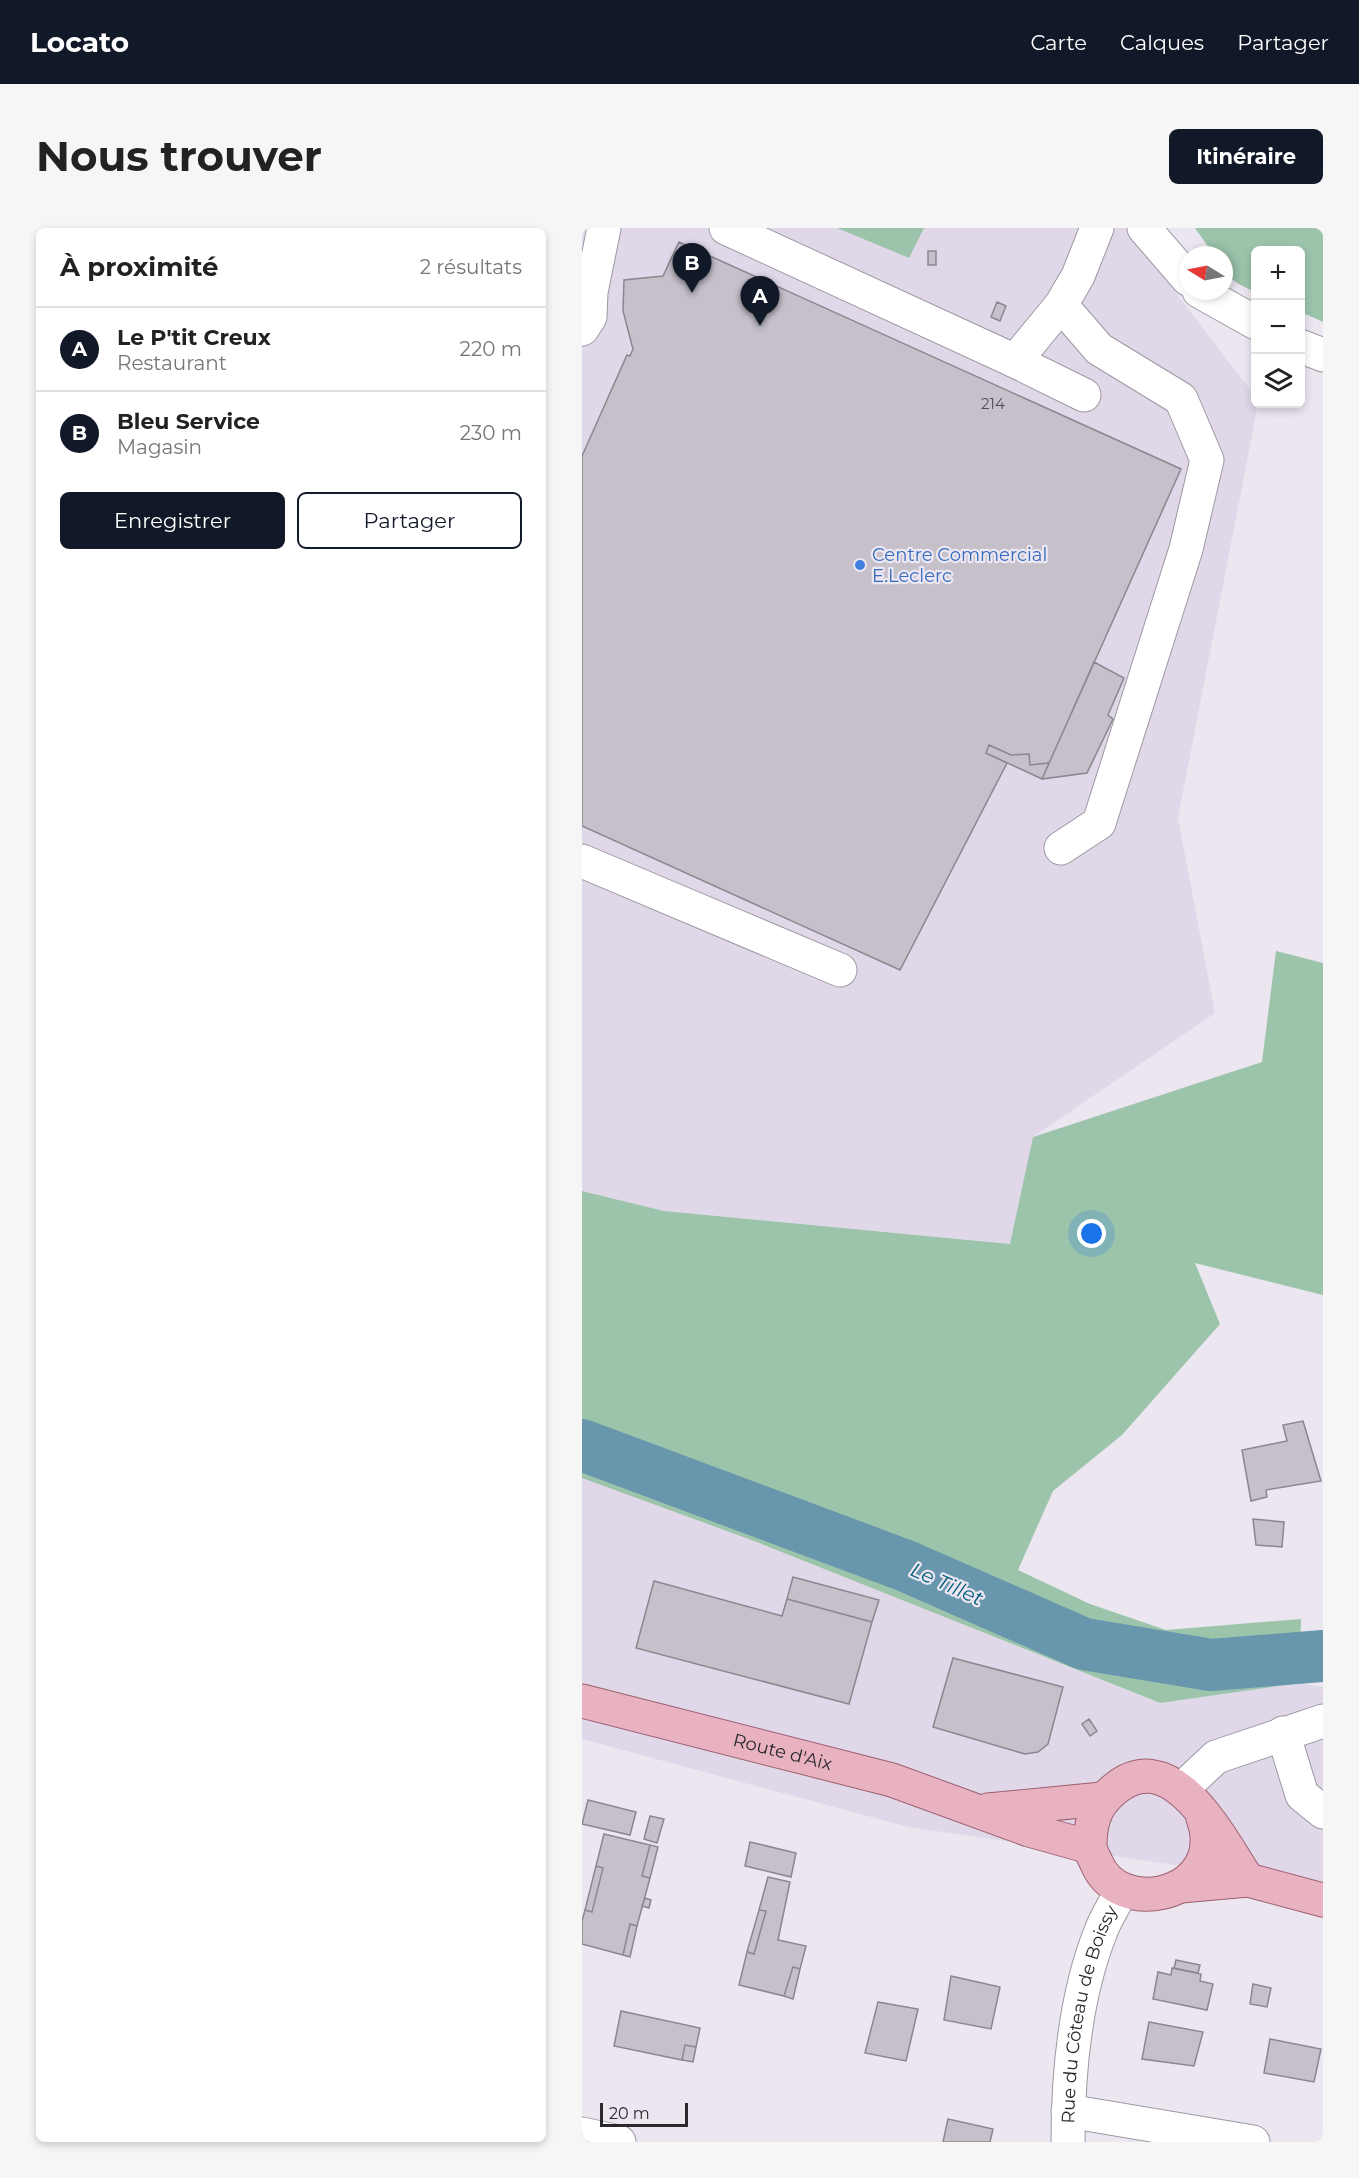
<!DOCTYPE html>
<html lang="fr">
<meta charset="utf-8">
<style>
body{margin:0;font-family:Montserrat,sans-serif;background:#f6f6f6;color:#222}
.controls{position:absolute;right:18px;top:18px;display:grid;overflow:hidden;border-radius:9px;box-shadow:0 3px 9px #0003}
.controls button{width:54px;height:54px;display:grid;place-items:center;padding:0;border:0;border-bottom:2px solid #e0e0e0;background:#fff;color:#222;font:30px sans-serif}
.compass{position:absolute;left:597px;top:18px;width:54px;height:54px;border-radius:50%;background:#fff;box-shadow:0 3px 9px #0003;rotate:280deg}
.scale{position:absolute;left:18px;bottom:15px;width:88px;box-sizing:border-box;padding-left:6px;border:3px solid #2a282c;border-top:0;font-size:16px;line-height:21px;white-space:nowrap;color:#2a282c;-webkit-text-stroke:4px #ebe6f0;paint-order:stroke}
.you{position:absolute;left:510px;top:1006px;width:21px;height:21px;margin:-15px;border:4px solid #fff;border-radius:50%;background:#1a73e8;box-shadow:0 0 0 9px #1a73e833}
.badge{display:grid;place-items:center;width:39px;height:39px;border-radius:50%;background:#111827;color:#fff;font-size:20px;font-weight:700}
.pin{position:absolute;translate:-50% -50px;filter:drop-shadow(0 2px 3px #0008)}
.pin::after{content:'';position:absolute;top:32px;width:21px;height:18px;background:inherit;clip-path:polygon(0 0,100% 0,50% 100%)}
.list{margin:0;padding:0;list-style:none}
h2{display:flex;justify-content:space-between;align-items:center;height:78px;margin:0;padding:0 24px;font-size:26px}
h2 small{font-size:20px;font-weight:400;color:#767676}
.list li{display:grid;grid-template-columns:39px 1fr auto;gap:18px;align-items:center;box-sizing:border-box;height:84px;padding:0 24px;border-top:2px solid #e0e0e0}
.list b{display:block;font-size:22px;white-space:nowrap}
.list p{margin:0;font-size:20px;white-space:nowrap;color:#767676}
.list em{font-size:20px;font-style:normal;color:#767676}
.actions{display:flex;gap:12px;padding:18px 24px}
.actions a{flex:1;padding:14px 0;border:2px solid #111827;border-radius:9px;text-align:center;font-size:21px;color:#111827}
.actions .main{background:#111827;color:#fff}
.icon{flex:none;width:33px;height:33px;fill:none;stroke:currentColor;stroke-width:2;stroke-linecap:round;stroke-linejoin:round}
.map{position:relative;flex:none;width:741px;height:1914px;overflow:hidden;border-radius:9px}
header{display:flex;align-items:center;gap:36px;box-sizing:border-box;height:84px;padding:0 30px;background:#111827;color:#fff}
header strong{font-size:28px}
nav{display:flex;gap:33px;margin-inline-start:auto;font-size:21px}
.intro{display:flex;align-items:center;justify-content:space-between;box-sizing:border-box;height:144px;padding:0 36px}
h1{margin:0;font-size:42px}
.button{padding:15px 27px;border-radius:9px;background:#111827;color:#fff;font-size:21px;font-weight:700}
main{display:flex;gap:36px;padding:0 36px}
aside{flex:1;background:#fff;border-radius:9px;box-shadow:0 3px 9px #0003}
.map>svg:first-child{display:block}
</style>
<header>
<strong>Locato</strong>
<nav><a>Carte</a><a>Calques</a><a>Partager</a></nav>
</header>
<div class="intro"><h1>Nous trouver</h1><a class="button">Itinéraire</a></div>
<main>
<aside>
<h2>À proximité<small>2 résultats</small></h2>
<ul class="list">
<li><span class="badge">A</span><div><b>Le P'tit Creux</b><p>Restaurant</p></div><em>220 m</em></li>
<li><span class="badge">B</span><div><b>Bleu Service</b><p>Magasin</p></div><em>230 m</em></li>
</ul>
<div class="actions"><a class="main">Enregistrer</a><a>Partager</a></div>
</aside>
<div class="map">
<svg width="741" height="1914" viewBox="0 0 741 1914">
<rect width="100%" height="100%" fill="#ebe6f0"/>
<path fill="#e0d8e9" d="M 0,0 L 544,0 L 673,168 L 674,176 L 676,176 L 596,590 L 633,785 L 451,909 L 429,1016 L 82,983 L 0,963 Z
M 0,1250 L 172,1313 L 577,1475 L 717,1455 L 741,1459 L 741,1658 L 326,1599 L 0,1511 Z"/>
<path fill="#9cc4ab" d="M 255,0 L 342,0 L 327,30 Z
M 613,0 L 741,0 L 741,94 L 719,84 L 718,22 L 674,22 L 673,64 C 653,54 642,52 642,27 L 632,27 Z
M 694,723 L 741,735 L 741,1067 L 613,1035 L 638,1096 L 540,1207 L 471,1263 L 436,1342 L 508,1376 L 584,1402 L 719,1391 L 717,1455 L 578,1475 L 172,1313 L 0,1250 L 0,963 L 82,983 L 428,1016 L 451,909 L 680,834 Z"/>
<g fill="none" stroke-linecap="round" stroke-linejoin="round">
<path stroke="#6796ad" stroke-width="52" d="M 0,1217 L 324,1338 L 502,1416 L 629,1437 L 741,1428"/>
</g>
<path fill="#c5c0ca" stroke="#8b868f" stroke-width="1.5" d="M 97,14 L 599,241 L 467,535 L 448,537 L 447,526 L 429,527 L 407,517 L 404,525 L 425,535 L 318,742 L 0,598 L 0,228 L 45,127 L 48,128 L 51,121 L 41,83 L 42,52 L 81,48 Z
M 346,23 L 354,23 L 354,37 L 346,37 Z
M 415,74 L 424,78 L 418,93 L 409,89 Z
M 512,434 L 542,450 L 526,487 L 531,491 L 505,545 L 460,551 Z
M 407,517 L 429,527 L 447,526 L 448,537 L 467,535 L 460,551 L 404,525 Z
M 721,1193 L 739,1253 L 684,1262 L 685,1269 L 669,1273 L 660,1222 L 705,1213 L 701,1197 Z
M 671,1291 L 702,1294 L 700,1319 L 674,1317 Z
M 211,1349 L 297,1372 L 290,1394 L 205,1371 Z
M 72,1353 L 200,1388 L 205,1371 L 290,1394 L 267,1476 L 54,1420 Z
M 371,1430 L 481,1459 L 466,1516 L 456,1524 L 443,1526 L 351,1499 Z
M 507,1491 L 515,1503 L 508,1508 L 500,1496 Z
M 6,1572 L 54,1584 L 48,1607 L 0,1596 Z
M 68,1588 L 82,1591 L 75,1615 L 62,1611 Z
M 22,1606 L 68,1617 L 60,1648 L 68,1650 L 55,1698 L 48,1696 L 41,1727 L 0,1716 L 0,1693 L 3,1682 L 10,1684 L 21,1640 L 14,1638 Z
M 168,1614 L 214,1625 L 209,1649 L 163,1638 Z
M 68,1617 L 76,1619 L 68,1650 L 60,1648 Z
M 14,1638 L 21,1640 L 10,1684 L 3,1682 Z
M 186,1649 L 208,1654 L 196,1712 L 224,1718 L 218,1741 L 211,1739 L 202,1768 L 157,1757 L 165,1724 L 172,1726 L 184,1683 L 177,1682 Z
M 63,1670 L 69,1672 L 67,1680 L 60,1678 Z
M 177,1682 L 184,1683 L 172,1726 L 165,1724 Z
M 48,1696 L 55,1698 L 48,1729 L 41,1727 Z
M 594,1732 L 618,1737 L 616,1745 L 592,1740 Z
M 211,1739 L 218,1741 L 211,1771 L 202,1768 Z
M 590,1740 L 619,1746 L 618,1753 L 631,1756 L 625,1782 L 571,1771 L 576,1744 L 589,1747 Z
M 369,1748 L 418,1759 L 409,1801 L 362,1792 Z
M 671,1756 L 689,1760 L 685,1779 L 668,1776 Z
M 296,1774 L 336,1781 L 324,1833 L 283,1825 Z
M 39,1783 L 118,1800 L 114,1819 L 103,1817 L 100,1832 L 32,1818 Z
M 567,1794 L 621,1804 L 612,1838 L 560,1831 Z
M 688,1811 L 739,1821 L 732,1854 L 682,1845 Z
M 103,1817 L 114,1819 L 111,1834 L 100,1832 Z
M 366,1891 L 411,1901 L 408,1914 L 361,1914 Z"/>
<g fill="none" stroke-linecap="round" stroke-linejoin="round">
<defs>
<g id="minor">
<path d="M 144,0 L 433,133 L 479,77 L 496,48 L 515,0"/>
<path d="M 562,0 L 606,51"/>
<path d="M 617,63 L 674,95"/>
<path d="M 479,77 L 517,121 L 599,171 L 625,232 L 604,321 L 517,595 L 479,620"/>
<path d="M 0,101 L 8,89 L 9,64 L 22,0"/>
<path d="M 718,118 L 741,127"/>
<path d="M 433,133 L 502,167"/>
<path d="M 0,633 L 258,742"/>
<path d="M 701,1505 L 720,1567 L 741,1584"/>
<path d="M 601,1560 L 634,1529 L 741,1493"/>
<path d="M 486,1883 L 671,1914"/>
<path d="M 0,1906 L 37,1914"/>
<path id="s1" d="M 486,1914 C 486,1845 493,1768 519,1703 C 524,1689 533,1676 540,1662"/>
</g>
<g id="major">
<path id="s2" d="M 0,1473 L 310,1552 L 447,1602 L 508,1619"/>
<path d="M 406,1582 L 520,1571"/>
<path d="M 619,1583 C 621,1591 625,1601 625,1609 C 629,1669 538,1688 515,1636 C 512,1629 507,1622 508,1614 C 509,1590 515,1575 534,1560 C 592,1514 640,1614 666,1652"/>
<path d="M 599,1658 L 666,1652 L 741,1672"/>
</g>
</defs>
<use href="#minor" stroke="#9d98a2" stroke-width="35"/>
<use href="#major" stroke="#9c6071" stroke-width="35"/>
<use href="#minor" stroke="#fff" stroke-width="33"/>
<use href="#major" stroke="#e8b2c0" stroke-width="33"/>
</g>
<circle fill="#3f7fe0" stroke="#ebe6f0" stroke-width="2" cx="278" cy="337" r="6"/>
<g text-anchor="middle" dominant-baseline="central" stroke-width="4.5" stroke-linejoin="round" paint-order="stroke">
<g font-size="15" fill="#514e54">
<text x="411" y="175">214</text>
</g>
<g font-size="18" fill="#366cbe" stroke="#ebe6f0" text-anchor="start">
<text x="290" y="327">Centre Commercial<tspan x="290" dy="21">E.Leclerc</tspan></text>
</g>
<g font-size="18" fill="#2a282c" stroke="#ebe6f0">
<text stroke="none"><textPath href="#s2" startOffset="207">Route d'Aix</textPath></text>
<text stroke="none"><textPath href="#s1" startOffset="130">Rue du Côteau de Boissy</textPath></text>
</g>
<g font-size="20" font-style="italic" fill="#015e80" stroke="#ebe6f0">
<text transform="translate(365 1356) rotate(24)">Le Tillet</text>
</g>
</g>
</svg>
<div class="controls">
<button>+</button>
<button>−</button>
<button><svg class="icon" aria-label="layers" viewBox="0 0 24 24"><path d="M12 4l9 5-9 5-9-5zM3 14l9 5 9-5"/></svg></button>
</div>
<svg class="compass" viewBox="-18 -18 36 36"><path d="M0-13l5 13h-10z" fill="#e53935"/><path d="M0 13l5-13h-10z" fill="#767676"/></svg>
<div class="scale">20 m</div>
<div class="you"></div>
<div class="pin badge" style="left:178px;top:98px">A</div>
<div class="pin badge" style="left:110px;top:65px">B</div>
</div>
</main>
